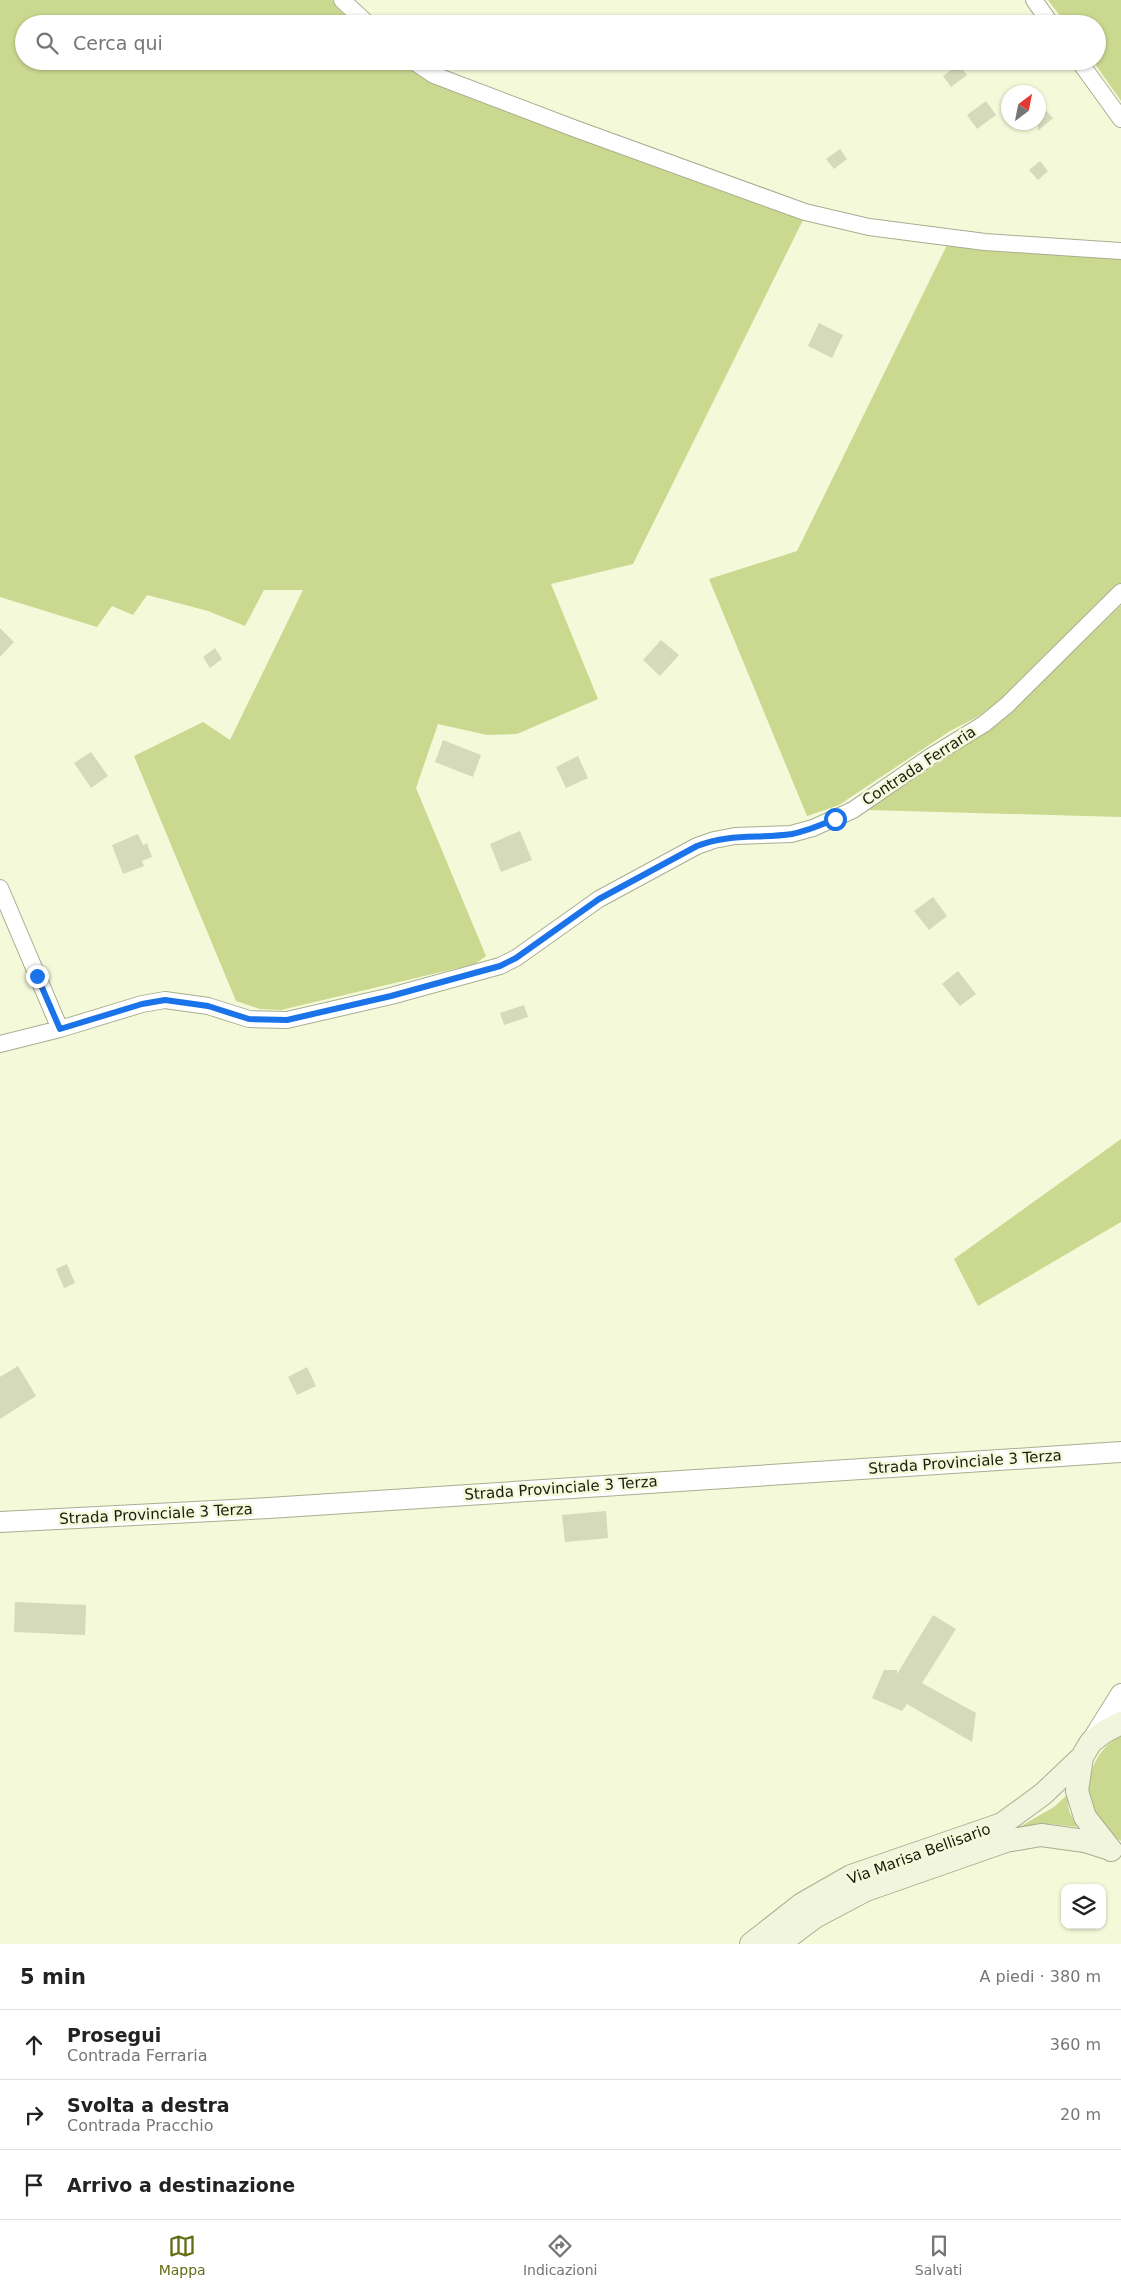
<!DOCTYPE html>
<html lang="it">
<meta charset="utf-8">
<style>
body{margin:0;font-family:"DejaVu Sans",sans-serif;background:#f6f6f6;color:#222}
.controls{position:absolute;right:15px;bottom:15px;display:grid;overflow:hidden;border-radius:10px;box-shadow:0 1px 4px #0004}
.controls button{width:45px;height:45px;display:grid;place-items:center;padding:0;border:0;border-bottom:1px solid #e0e0e0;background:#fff;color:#222;font:25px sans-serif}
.compass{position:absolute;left:1001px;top:85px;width:45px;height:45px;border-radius:50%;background:#fff;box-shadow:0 1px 4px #0004;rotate:32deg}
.stop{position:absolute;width:15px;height:15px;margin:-11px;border:4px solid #1a73e8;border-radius:50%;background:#fff}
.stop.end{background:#1a73e8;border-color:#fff;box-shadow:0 1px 5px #0008}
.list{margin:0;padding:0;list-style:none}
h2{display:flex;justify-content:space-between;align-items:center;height:65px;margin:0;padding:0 20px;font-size:21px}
h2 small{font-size:16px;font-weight:400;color:#767676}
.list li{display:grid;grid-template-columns:32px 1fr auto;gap:15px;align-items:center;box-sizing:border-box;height:70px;padding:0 20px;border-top:1px solid #e0e0e0}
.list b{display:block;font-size:19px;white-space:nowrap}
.list p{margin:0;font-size:16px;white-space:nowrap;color:#767676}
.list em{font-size:16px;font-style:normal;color:#767676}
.icon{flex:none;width:28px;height:28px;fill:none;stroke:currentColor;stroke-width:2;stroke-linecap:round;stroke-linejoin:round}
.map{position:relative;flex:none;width:1121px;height:1944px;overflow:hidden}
.search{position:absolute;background:#fff;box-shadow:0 1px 4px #0004;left:15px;right:15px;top:15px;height:55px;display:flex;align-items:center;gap:12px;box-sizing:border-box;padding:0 18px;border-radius:28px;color:#767676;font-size:19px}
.sheet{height:275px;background:#fff}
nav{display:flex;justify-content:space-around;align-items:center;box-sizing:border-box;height:70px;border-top:1px solid #e0e0e0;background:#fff;font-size:14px;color:#767676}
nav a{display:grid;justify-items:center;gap:2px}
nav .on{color:#636d14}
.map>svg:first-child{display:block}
</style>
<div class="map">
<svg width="1121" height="1944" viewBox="0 0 1121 1944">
<rect width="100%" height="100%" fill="#f4fad9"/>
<path fill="#cbd890" d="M 0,0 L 332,0 L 357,24 L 24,24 L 24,61 L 402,61 L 433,81 L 803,220 L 633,564 L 551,584 L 598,699 L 517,734 L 487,735 L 438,724 L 416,788 L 486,956 L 475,964 L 281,1010 L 260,1009 L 236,1001 L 134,756 L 203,722 L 230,740 L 303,590 L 264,590 L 245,626 L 208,611 L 147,595 L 133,615 L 112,606 L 97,627 L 0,597 Z
M 1048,0 L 1121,0 L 1121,101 L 1093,61 L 1097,61 L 1097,24 L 1066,24 Z
M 947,245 L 1121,258 L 1121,584 L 1002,699 L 979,716 L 950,731 L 839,805 L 807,816 L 709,579 L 797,551 Z
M 1121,605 L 1121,817 L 867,810 L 984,733 L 1012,711 Z
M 1121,1139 L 1121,1222 L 978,1306 L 954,1259 Z
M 1121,1735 L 1121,1841 C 1078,1816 1079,1759 1121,1735 Z
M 1067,1795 L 1069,1811 L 1077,1827 L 1051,1824 L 1021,1826 L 1054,1807 Z"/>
<path fill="#d4daba" d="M 959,64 L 967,75 L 951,87 L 943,76 Z
M 986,101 L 996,115 L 977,129 L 967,115 Z
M 1038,102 L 1053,118 L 1038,131 Z
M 840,149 L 847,159 L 834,169 L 826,159 Z
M 1040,161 L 1048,171 L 1038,180 L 1029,170 Z
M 819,323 L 843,335 L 832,358 L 808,346 Z
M 0,628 L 14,642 L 0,657 Z
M 661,640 L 679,655 L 660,676 L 643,660 Z
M 215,648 L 222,659 L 210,668 L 203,657 Z
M 443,740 L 481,755 L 473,777 L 435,762 Z
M 91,752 L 108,776 L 91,788 L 74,763 Z
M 578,756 L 588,778 L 566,788 L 556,767 Z
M 520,831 L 532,860 L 501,872 L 490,844 Z
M 138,834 L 143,845 L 147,843 L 152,857 L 142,861 L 144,866 L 123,874 L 112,845 Z
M 933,897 L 947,916 L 929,930 L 914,911 Z
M 958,971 L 976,994 L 960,1006 L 942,984 Z
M 524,1005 L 528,1017 L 504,1025 L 500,1013 Z
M 67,1264 L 75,1283 L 64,1288 L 56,1269 Z
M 18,1366 L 36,1396 L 0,1419 L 0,1377 Z
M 307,1367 L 316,1386 L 297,1395 L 288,1377 Z
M 606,1511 L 608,1538 L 565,1542 L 562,1515 Z
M 15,1602 L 86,1605 L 85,1635 L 14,1632 Z
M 933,1615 L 956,1629 L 922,1683 L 976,1713 L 972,1742 L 907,1704 L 902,1711 L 872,1698 L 884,1670 L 897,1670 L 897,1674 Z"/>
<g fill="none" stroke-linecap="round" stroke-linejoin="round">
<defs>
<path id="minor" d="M 342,0 L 368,24
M 1034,0 L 1051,24
M 413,61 L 434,75 L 576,129 L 805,212 L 869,227 L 985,242 L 1121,251
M 1079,61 L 1121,119
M 0,888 L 60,1029
M 0,1044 L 60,1029 L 142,1004 L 165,1000 L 208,1006 L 249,1019 L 287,1020 L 391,996 L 500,966 L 516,958 L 599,899 L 697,846 L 714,840 L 735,836 L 791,834 L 813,828 L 853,810 L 930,757 L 984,724 L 1007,705 L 1121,592"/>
<path id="tertiary" d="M 0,1522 L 269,1508 L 1121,1452
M 1091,1742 L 1121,1694"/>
<path id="secondary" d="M 1111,1850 L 1085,1817 L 1077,1791 L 1082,1757 L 1091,1742 L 1104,1732 L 1121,1723
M 751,1944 L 802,1904 L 851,1876 L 1002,1824 L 1043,1794 L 1082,1757
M 779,1944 L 815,1917 L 866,1890 L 1006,1841 L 1041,1835 L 1085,1841 L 1110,1849"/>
</defs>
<use href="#minor" stroke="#a8ae8f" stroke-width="18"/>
<use href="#tertiary" stroke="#a8ae8f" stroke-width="22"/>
<use href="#secondary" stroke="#a8ae8f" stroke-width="24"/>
<use href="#minor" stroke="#fff" stroke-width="16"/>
<use href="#tertiary" stroke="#fff" stroke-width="20"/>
<use href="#secondary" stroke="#f1f5dd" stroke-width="22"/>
</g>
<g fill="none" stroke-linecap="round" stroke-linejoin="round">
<path stroke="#1a73e8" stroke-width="6" d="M 37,976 L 60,1029 L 142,1004 L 165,1000 L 208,1006 L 249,1019 L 287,1020 L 391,996 L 500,966 L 516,958 L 599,899 L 697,846 C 730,833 758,839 792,834 C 807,831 821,825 835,819"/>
</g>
<g text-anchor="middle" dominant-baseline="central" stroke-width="5" stroke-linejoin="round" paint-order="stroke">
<g font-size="15" fill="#1a1c10" stroke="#f4fad9">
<text transform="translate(919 766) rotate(-33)">Contrada Ferraria</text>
<text transform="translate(965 1462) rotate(-4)">Strada Provinciale 3 Terza</text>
<text transform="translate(561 1488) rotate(-4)">Strada Provinciale 3 Terza</text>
<text transform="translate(156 1514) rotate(-3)">Strada Provinciale 3 Terza</text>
<text transform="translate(919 1854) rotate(-20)">Via Marisa Bellisario</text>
</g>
</g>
</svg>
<div class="controls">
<button><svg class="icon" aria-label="layers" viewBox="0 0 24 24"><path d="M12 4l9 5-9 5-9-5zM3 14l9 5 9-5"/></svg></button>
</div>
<svg class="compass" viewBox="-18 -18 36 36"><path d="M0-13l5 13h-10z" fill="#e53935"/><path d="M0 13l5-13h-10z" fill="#767676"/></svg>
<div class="stop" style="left:835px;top:819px"></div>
<div class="stop end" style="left:37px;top:976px"></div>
<div class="search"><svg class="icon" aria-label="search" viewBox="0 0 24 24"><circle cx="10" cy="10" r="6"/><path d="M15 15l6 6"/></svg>Cerca qui</div>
</div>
<section class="sheet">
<h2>5 min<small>A piedi · 380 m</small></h2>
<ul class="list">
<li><svg class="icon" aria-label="ahead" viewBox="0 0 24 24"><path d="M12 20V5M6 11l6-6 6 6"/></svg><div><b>Prosegui</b><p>Contrada Ferraria</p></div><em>360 m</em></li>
<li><svg class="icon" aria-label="right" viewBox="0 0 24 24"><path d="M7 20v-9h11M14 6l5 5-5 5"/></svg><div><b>Svolta a destra</b><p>Contrada Pracchio</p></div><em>20 m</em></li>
<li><svg class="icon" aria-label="arrive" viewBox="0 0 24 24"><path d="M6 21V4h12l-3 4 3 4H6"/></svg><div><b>Arrivo a destinazione</b></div></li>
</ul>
</section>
<nav>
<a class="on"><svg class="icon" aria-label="map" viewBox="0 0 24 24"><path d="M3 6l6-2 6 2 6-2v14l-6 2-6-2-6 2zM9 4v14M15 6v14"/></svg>Mappa</a>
<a><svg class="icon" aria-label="directions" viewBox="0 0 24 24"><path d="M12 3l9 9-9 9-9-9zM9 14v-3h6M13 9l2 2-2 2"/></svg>Indicazioni</a>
<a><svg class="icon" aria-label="saved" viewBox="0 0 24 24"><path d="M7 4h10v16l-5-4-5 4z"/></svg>Salvati</a>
</nav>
